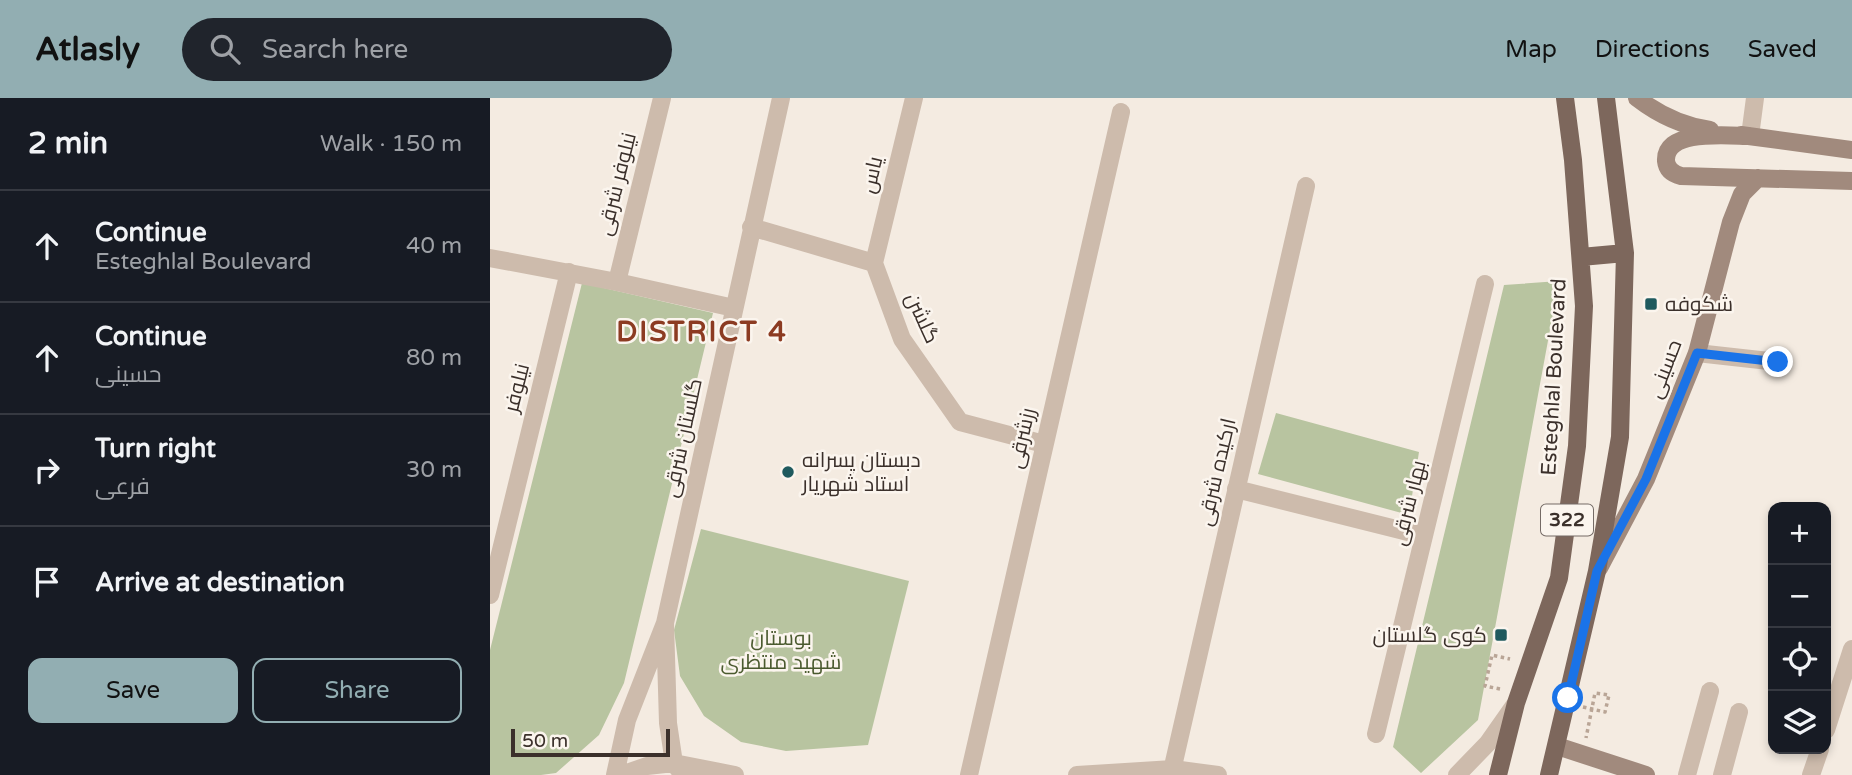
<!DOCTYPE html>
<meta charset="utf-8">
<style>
body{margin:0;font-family:"Varela Round",Cairo,sans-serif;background:#20242c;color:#f1f3f6}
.controls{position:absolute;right:21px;bottom:21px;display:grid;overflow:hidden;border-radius:14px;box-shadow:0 4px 10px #0003}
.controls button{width:63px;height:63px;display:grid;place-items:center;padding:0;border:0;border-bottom:2px solid #363941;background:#171b24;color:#f1f3f6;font:35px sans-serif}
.scale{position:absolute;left:21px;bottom:18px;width:159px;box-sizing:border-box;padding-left:7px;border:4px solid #3b302b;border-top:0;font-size:19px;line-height:24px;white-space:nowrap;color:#3b302b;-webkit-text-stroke:5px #fbf5ee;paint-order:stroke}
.stop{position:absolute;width:21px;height:21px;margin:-16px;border:5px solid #1a73e8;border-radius:50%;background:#fff}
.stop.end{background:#1a73e8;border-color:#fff;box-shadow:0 2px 7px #0008}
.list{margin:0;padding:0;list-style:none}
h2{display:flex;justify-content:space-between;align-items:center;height:91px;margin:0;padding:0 28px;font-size:30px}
h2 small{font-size:23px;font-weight:400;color:#9ea1a6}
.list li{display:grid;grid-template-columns:46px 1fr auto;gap:21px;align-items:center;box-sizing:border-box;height:112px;padding:0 28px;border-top:2px solid #363941}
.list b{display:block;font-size:26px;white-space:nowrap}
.list p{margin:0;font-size:23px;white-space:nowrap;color:#9ea1a6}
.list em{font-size:23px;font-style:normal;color:#9ea1a6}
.actions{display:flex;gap:14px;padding:21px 28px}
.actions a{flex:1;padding:16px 0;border:2px solid #92aeb2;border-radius:14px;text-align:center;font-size:24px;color:#92aeb2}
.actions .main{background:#92aeb2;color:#111}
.icon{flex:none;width:38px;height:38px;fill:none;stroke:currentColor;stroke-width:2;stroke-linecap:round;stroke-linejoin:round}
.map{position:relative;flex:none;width:1362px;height:677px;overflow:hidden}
header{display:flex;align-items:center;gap:42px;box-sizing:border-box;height:98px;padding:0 35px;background:#92aeb2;color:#111}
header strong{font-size:33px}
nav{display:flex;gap:38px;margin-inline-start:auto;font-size:24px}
.search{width:490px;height:63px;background:#20242c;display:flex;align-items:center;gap:18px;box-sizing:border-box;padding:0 24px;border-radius:38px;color:#9ea1a6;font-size:26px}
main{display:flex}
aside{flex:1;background:#171b24}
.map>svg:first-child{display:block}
</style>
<header>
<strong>Atlasly</strong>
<div class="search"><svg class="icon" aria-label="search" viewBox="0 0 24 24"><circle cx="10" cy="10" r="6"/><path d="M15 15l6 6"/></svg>Search here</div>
<nav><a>Map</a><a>Directions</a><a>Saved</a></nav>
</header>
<main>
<aside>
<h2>2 min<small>Walk · 150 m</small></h2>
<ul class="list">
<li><svg class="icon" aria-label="ahead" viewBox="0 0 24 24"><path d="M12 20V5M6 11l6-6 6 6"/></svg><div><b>Continue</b><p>Esteghlal Boulevard</p></div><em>40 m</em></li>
<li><svg class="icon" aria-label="ahead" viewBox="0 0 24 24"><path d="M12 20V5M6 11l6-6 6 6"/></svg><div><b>Continue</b><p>حسینی</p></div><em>80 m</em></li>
<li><svg class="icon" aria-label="right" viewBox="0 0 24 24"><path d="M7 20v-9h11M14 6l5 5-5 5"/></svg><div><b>Turn right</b><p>فرعی</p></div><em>30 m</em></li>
<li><svg class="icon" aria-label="arrive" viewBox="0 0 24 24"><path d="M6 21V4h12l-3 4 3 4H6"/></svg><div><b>Arrive at destination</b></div></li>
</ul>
<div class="actions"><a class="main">Save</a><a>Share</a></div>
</aside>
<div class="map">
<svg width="1362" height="677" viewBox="0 0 1362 677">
<rect width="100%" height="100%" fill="#f4ebe1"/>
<path fill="#b8c4a0" d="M 1069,183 L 988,622 L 931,675 L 903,649 L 1014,187 Z
M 92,185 L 223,215 L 134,585 L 109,637 L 66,675 L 51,677 L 0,677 L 0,552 Z
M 786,315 L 929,354 L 919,417 L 768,376 Z
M 211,431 L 419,483 L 378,647 L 296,653 L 251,644 L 214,618 L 190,578 L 184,532 Z"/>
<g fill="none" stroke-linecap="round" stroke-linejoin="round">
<path stroke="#b9a596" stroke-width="3.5" stroke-dasharray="3.5 3.5" stroke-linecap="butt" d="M 1010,591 L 995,588 L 1002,557 L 1020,561
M 1093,609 L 1115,614 L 1119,597 L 1105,595 L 1096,640"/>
<path stroke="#cdbbac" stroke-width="18" d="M 1260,38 L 1265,0
M 261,129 L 384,165 L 412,241 L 470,324 L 554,346
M 0,160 L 127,184 L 244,210
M 384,165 L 424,0
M 127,184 L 172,0
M 1207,255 L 1288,264
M 746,391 L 934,438
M 0,497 L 79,174
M 175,525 L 291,0
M 1336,632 L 1362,551
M 886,636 L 995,186
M 125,677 L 137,622 L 175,525 L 178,625 L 184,665 L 193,677
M 131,677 L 157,668 L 184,665 L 245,677
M 479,677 L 631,14
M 587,677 L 683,671 L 728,677
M 681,677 L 816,88
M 967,677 L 998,645 L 1024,608
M 1197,677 L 1220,593
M 1232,677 L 1249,614
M 1321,677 L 1330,651"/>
<path stroke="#a18a7d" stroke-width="18" d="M 1147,0 C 1169,17 1192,28 1220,32
M 1251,37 L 1362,52
M 1260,38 C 1240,38 1174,30 1176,63 C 1177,72 1183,76 1191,78 L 1362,83
M 1109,470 L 1156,381 L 1207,255 L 1241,124 L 1252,96 L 1268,80
M 1067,648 L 1156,677"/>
<path stroke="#7d675c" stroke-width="18" d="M 1091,159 L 1135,155
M 1008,677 L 1026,605 L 1069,480 L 1087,348 L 1094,208 L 1083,62 L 1075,0
M 1059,677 L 1107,473 L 1130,339 L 1135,155 L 1116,0"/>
</g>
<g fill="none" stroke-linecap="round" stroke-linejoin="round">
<path stroke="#1a73e8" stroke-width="9" d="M 1078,600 L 1107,473 L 1156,381 L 1207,255 L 1288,264"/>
</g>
<g fill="#1f5a5e" stroke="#fbf5ee" stroke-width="2.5">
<rect x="1154" y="199" width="14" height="14" rx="3.5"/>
<circle cx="298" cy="374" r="7"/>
<rect x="1004" y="530" width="14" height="14" rx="3.5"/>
</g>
<g text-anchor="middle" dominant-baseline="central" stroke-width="5" stroke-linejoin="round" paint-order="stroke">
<rect fill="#fbf5ee" stroke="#756b66" stroke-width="2" x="1051" y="406.5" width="52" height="31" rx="5"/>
<g font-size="19" font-weight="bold" fill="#3b302b">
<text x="1077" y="422">322</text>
</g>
<g font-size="21" fill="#3b302b" stroke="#fbf5ee">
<text transform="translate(382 77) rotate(-77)">یاس</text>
<text transform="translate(127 86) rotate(-76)">نیلوفر شرقی</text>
<text transform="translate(432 220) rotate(65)">گلشن</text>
<text transform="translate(1175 271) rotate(-69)">حسینی</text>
<text transform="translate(1064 279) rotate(-87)">Esteghlal Boulevard</text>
<text transform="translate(27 290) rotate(-76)">نیلوفر</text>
<text transform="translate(193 340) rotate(-78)">گلستان شرقی</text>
<text transform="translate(532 340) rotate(-77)">رزشرقی</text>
<text transform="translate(727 374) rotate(-77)">ارکیده شرقی</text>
<text transform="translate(919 405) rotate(-76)">بهار شرقی</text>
</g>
<g font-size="21" fill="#3b302b" stroke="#fbf5ee" text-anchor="start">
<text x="1175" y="206">شکوفه</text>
<text x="312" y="362">دبستان پسرانه<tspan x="312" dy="24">استاد شهريار</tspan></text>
<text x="997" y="537" text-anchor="end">کوی گلستان</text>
</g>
<g font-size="21" fill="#4a5a2e" stroke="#fbf5ee">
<text x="291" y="540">بوستان<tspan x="291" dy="24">شهید منتظری</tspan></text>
</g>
<g font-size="28" font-weight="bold" letter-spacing="2" fill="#8c3b22" stroke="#fbf5ee">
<text x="212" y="234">DISTRICT 4</text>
</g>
</g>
</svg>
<div class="controls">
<button>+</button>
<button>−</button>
<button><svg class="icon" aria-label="locate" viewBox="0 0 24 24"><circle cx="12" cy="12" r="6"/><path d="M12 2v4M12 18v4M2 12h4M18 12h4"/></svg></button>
<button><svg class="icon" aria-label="layers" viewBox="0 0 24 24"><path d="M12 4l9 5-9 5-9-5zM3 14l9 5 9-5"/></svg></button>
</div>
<div class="scale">50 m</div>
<div class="stop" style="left:1078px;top:600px"></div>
<div class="stop end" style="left:1288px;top:264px"></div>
</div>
</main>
